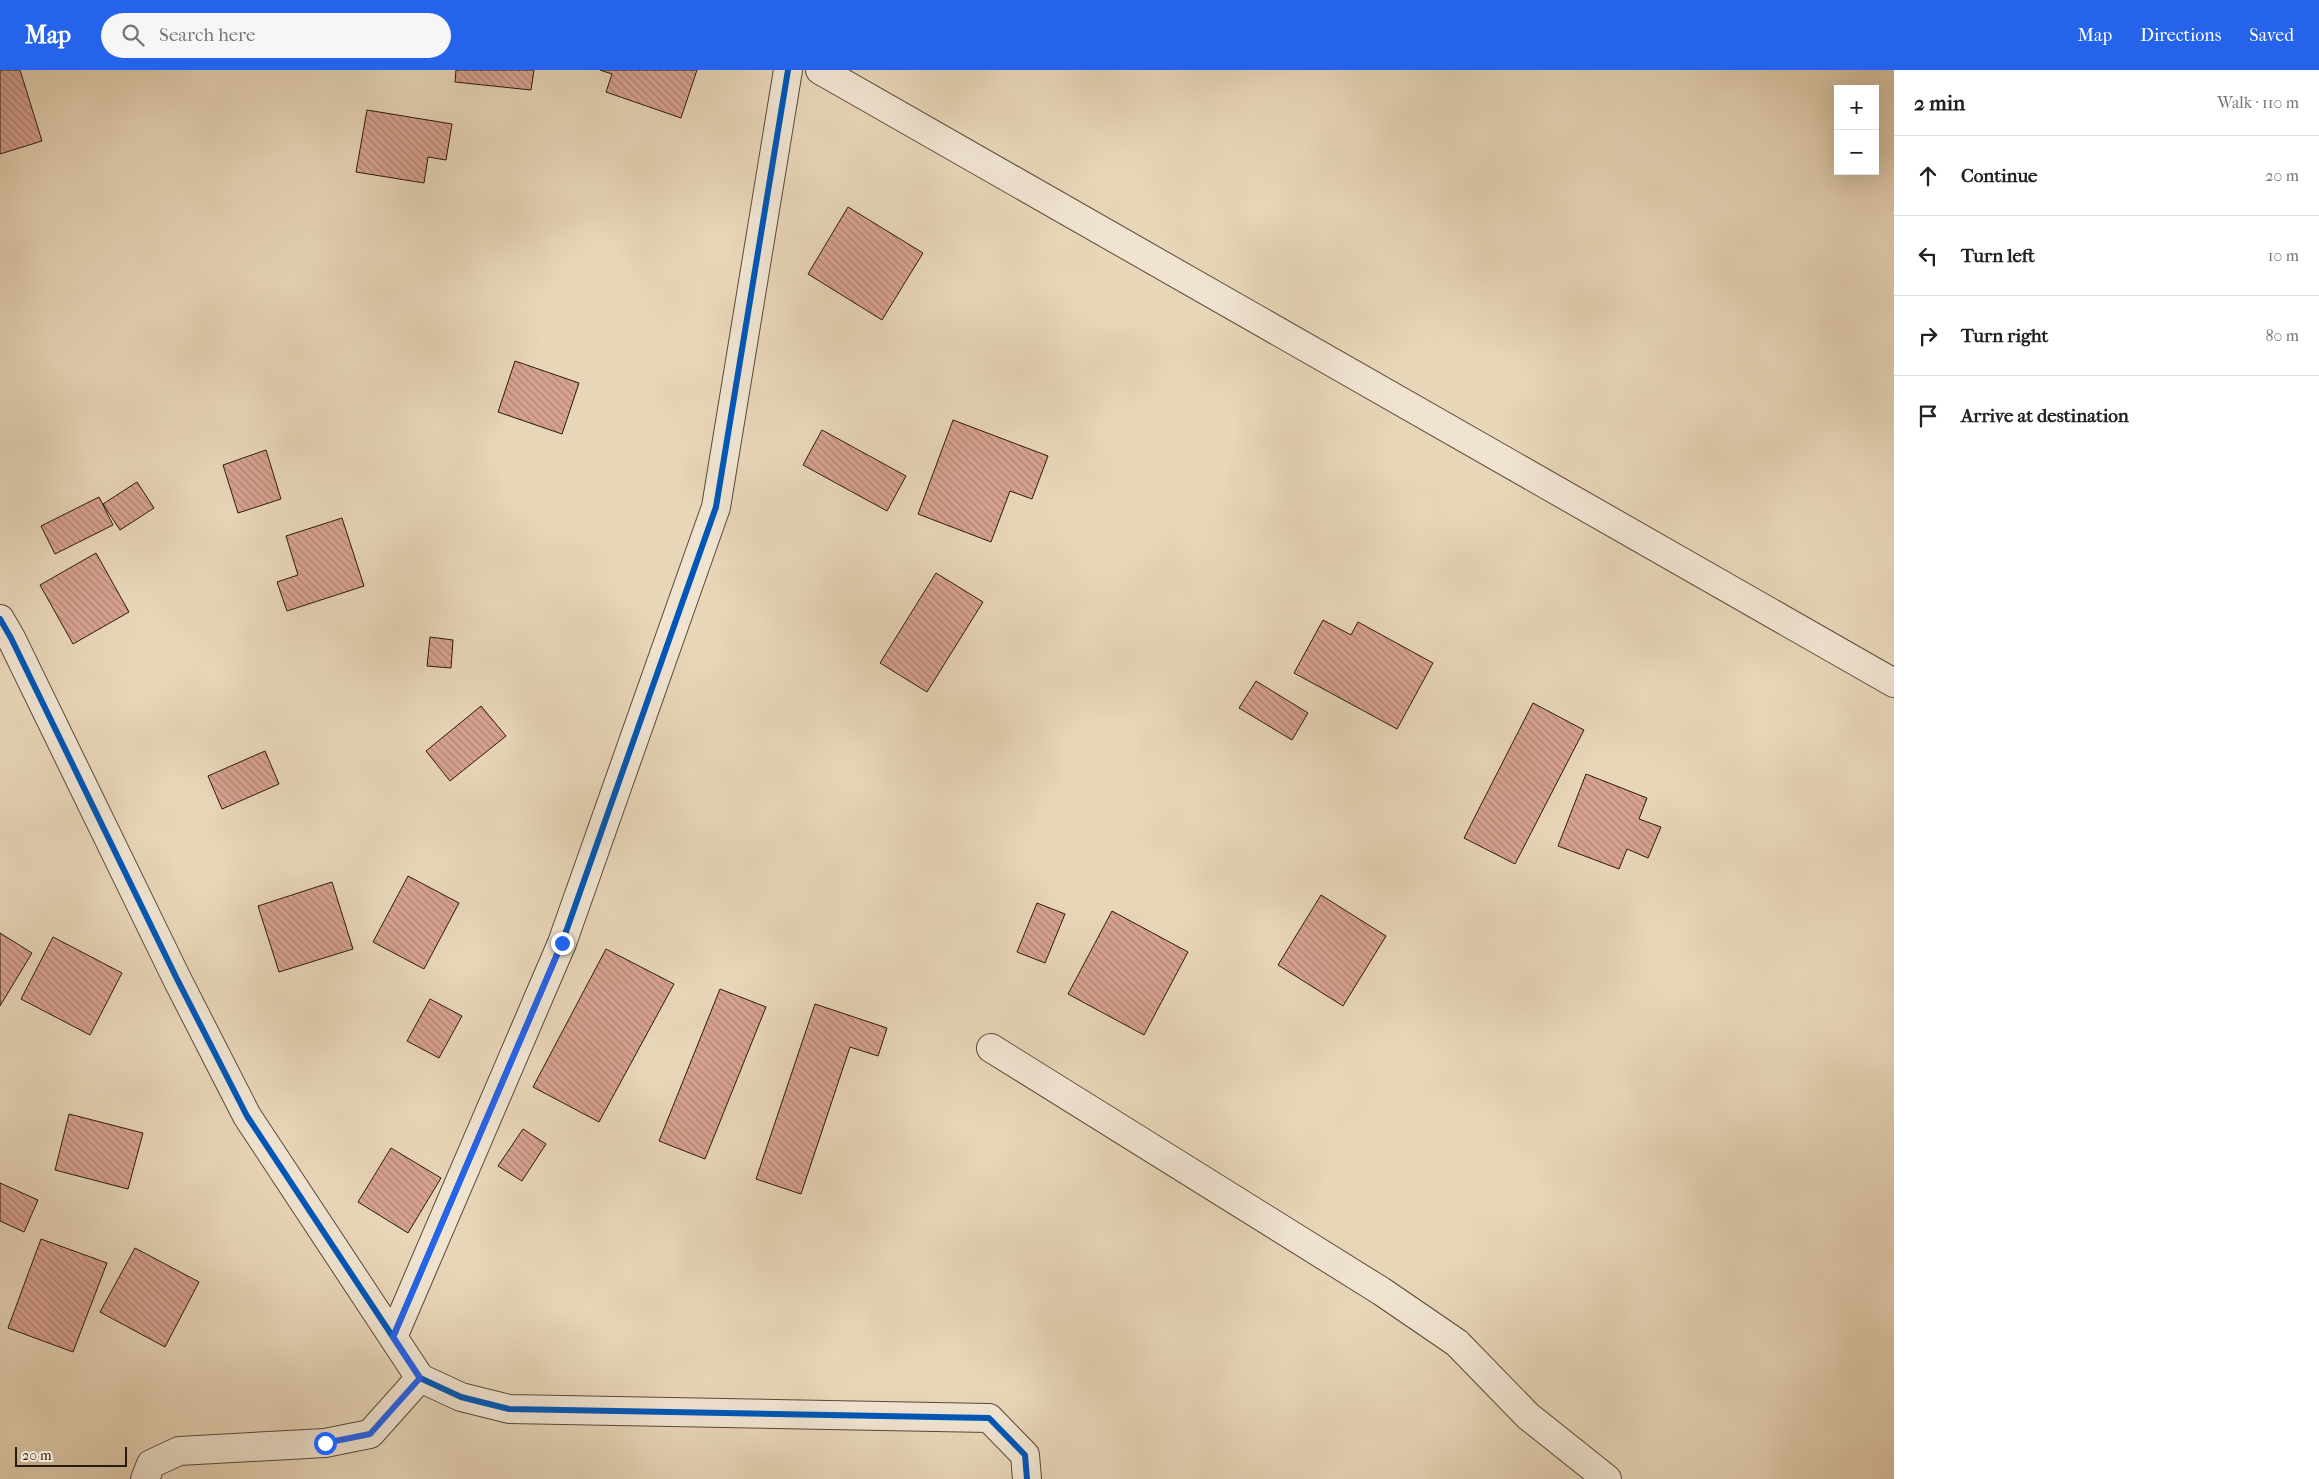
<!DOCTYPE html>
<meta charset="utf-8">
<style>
body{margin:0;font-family:"IM FELL French Canon",serif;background:#f6f6f6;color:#222}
.controls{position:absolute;right:15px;top:15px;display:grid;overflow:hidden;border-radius:0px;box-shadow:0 5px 20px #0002}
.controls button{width:45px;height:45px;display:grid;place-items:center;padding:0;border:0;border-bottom:1px solid #e0e0e0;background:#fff;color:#222;font:25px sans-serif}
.scale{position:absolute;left:15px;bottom:12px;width:112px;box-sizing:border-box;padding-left:5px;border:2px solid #291a0e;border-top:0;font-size:14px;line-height:18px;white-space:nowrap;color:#291a0e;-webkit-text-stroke:4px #f0e4d1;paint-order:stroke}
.stop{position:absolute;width:15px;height:15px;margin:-11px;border:4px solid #2563eb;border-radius:50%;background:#fff}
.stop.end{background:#2563eb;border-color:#fff;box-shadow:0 1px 5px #0008}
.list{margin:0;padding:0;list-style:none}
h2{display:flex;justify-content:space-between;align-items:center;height:65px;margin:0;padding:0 20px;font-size:21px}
h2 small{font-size:16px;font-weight:400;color:#767676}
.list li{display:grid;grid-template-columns:32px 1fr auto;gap:15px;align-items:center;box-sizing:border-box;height:80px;padding:0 20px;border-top:1px solid #e0e0e0}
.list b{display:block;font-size:19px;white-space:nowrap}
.list em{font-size:16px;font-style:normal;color:#767676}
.icon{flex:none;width:28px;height:28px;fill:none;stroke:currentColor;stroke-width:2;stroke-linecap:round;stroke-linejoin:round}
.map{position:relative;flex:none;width:1894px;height:1409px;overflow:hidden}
header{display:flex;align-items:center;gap:30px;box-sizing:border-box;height:70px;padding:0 25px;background:#2563eb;color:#fff}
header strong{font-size:24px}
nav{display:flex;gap:28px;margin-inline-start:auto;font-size:18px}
.search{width:350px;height:45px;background:#f6f6f6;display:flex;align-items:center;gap:12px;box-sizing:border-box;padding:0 18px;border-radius:28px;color:#767676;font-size:19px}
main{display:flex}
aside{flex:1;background:#fff}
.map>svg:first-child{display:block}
</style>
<header>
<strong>Map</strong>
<div class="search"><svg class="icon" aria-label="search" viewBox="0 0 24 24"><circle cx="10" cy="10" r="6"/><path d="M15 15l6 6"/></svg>Search here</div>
<nav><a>Map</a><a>Directions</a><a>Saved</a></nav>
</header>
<main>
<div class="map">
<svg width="1894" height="1409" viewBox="0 0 1894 1409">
<defs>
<pattern id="building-back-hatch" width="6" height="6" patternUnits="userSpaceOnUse" patternTransform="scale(1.25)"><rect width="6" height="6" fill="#d8a291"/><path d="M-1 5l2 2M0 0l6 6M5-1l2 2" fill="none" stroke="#af8375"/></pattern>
</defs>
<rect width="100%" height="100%" fill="#e8d6b8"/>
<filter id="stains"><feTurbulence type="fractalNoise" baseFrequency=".004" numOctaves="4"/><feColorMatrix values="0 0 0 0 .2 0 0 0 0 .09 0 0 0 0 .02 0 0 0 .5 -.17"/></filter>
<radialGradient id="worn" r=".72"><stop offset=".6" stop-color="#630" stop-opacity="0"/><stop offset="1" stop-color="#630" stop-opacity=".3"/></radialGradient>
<path fill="url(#building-back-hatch)" stroke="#291a0e" d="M 0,0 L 20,0 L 42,71 L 0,84 Z
M 456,0 L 534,0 L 531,20 L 455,12 Z
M 600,0 L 697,0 L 681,48 L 606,22 L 612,4 Z
M 367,40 L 452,54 L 446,90 L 428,87 L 424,113 L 356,102 Z
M 848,137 L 923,183 L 882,250 L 808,204 Z
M 515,291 L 579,313 L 562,364 L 498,342 Z
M 953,350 L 1048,386 L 1032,429 L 1010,421 L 991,472 L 918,444 Z
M 822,360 L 906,406 L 887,441 L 803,395 Z
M 266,380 L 281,429 L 238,443 L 223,395 Z
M 137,412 L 154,438 L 120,460 L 103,434 Z
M 99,427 L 113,455 L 55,484 L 41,456 Z
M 342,448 L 364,516 L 287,541 L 277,512 L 298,505 L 286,466 Z
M 96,483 L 129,542 L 73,574 L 40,515 Z
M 936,503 L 983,532 L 927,622 L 880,593 Z
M 1323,550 L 1351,565 L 1358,552 L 1433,593 L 1397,659 L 1294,603 Z
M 430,567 L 453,570 L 451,598 L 427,596 Z
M 1256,611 L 1308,643 L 1292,670 L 1239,638 Z
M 1533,633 L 1584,660 L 1515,794 L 1464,768 Z
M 481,636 L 506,666 L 450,711 L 426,681 Z
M 265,681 L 279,714 L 222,739 L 208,706 Z
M 1586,704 L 1647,728 L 1639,749 L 1661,757 L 1648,788 L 1627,779 L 1619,799 L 1558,776 Z
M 408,806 L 459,833 L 424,899 L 373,872 Z
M 332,812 L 353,879 L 279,902 L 258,836 Z
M 1321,825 L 1386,866 L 1343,936 L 1278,895 Z
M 1037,833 L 1065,844 L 1045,893 L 1017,882 Z
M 1112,841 L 1188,882 L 1144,965 L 1068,924 Z
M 0,863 L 32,883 L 0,936 Z
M 53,867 L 122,903 L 90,965 L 21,929 Z
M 606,879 L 674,914 L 599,1052 L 533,1017 Z
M 720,919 L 766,937 L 705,1089 L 659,1071 Z
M 430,929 L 462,946 L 439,988 L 407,971 Z
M 815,934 L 887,958 L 878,986 L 850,977 L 801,1124 L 756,1109 Z
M 69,1044 L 143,1063 L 128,1119 L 55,1100 Z
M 523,1059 L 546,1074 L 522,1111 L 498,1096 Z
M 391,1078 L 441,1108 L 408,1163 L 358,1132 Z
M 0,1113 L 38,1130 L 24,1162 L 0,1151 Z
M 41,1169 L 107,1193 L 73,1282 L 8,1258 Z
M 135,1178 L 199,1212 L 165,1277 L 100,1242 Z"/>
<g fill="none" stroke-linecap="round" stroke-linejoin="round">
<defs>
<path id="minor" d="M 820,0 L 1894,613
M 0,549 L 11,568 L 177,909 L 247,1046 L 420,1308 L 461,1327 L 509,1339 L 989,1348 L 1025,1385 L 1027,1409
M 991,978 L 1381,1221 L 1457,1273 L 1528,1346 L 1607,1409
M 393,1267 L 562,873 L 716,437 L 788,0
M 145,1409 L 151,1394 L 179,1381 L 325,1373 L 370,1364 L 420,1308"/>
</defs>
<use href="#minor" stroke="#594938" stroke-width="30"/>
<use href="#minor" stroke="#f0e4d1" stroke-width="28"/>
<defs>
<path id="cycleway" d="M 0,549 L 11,568 L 177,909 L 247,1046 L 420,1308 L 461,1327 L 509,1339 L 989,1348 L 1025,1385 L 1027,1409
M 393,1267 L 562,873 L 716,437 L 788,0"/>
</defs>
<use href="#cycleway" stroke="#f0e4d1" stroke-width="9"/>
<use href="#cycleway" stroke="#0057b8" stroke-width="6"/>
</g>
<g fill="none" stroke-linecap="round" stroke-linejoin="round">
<path stroke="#2563eb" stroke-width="6" d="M 325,1373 L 370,1364 L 420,1308 L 393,1267 L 562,873"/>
</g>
<rect width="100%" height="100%" filter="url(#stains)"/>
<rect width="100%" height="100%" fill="url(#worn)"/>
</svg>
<div class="controls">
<button>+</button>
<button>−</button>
</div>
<div class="scale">20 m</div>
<div class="stop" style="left:325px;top:1373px"></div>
<div class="stop end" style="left:562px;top:873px"></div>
</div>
<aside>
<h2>2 min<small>Walk · 110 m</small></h2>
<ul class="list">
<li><svg class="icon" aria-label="ahead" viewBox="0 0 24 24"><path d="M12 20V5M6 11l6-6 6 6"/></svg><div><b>Continue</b></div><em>20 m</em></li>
<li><svg class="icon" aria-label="left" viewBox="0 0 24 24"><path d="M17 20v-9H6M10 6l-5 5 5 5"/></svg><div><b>Turn left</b></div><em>10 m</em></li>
<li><svg class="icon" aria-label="right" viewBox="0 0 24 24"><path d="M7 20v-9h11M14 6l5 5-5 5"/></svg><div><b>Turn right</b></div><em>80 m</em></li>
<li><svg class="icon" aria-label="arrive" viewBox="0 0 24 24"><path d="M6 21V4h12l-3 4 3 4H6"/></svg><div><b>Arrive at destination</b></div></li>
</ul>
</aside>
</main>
